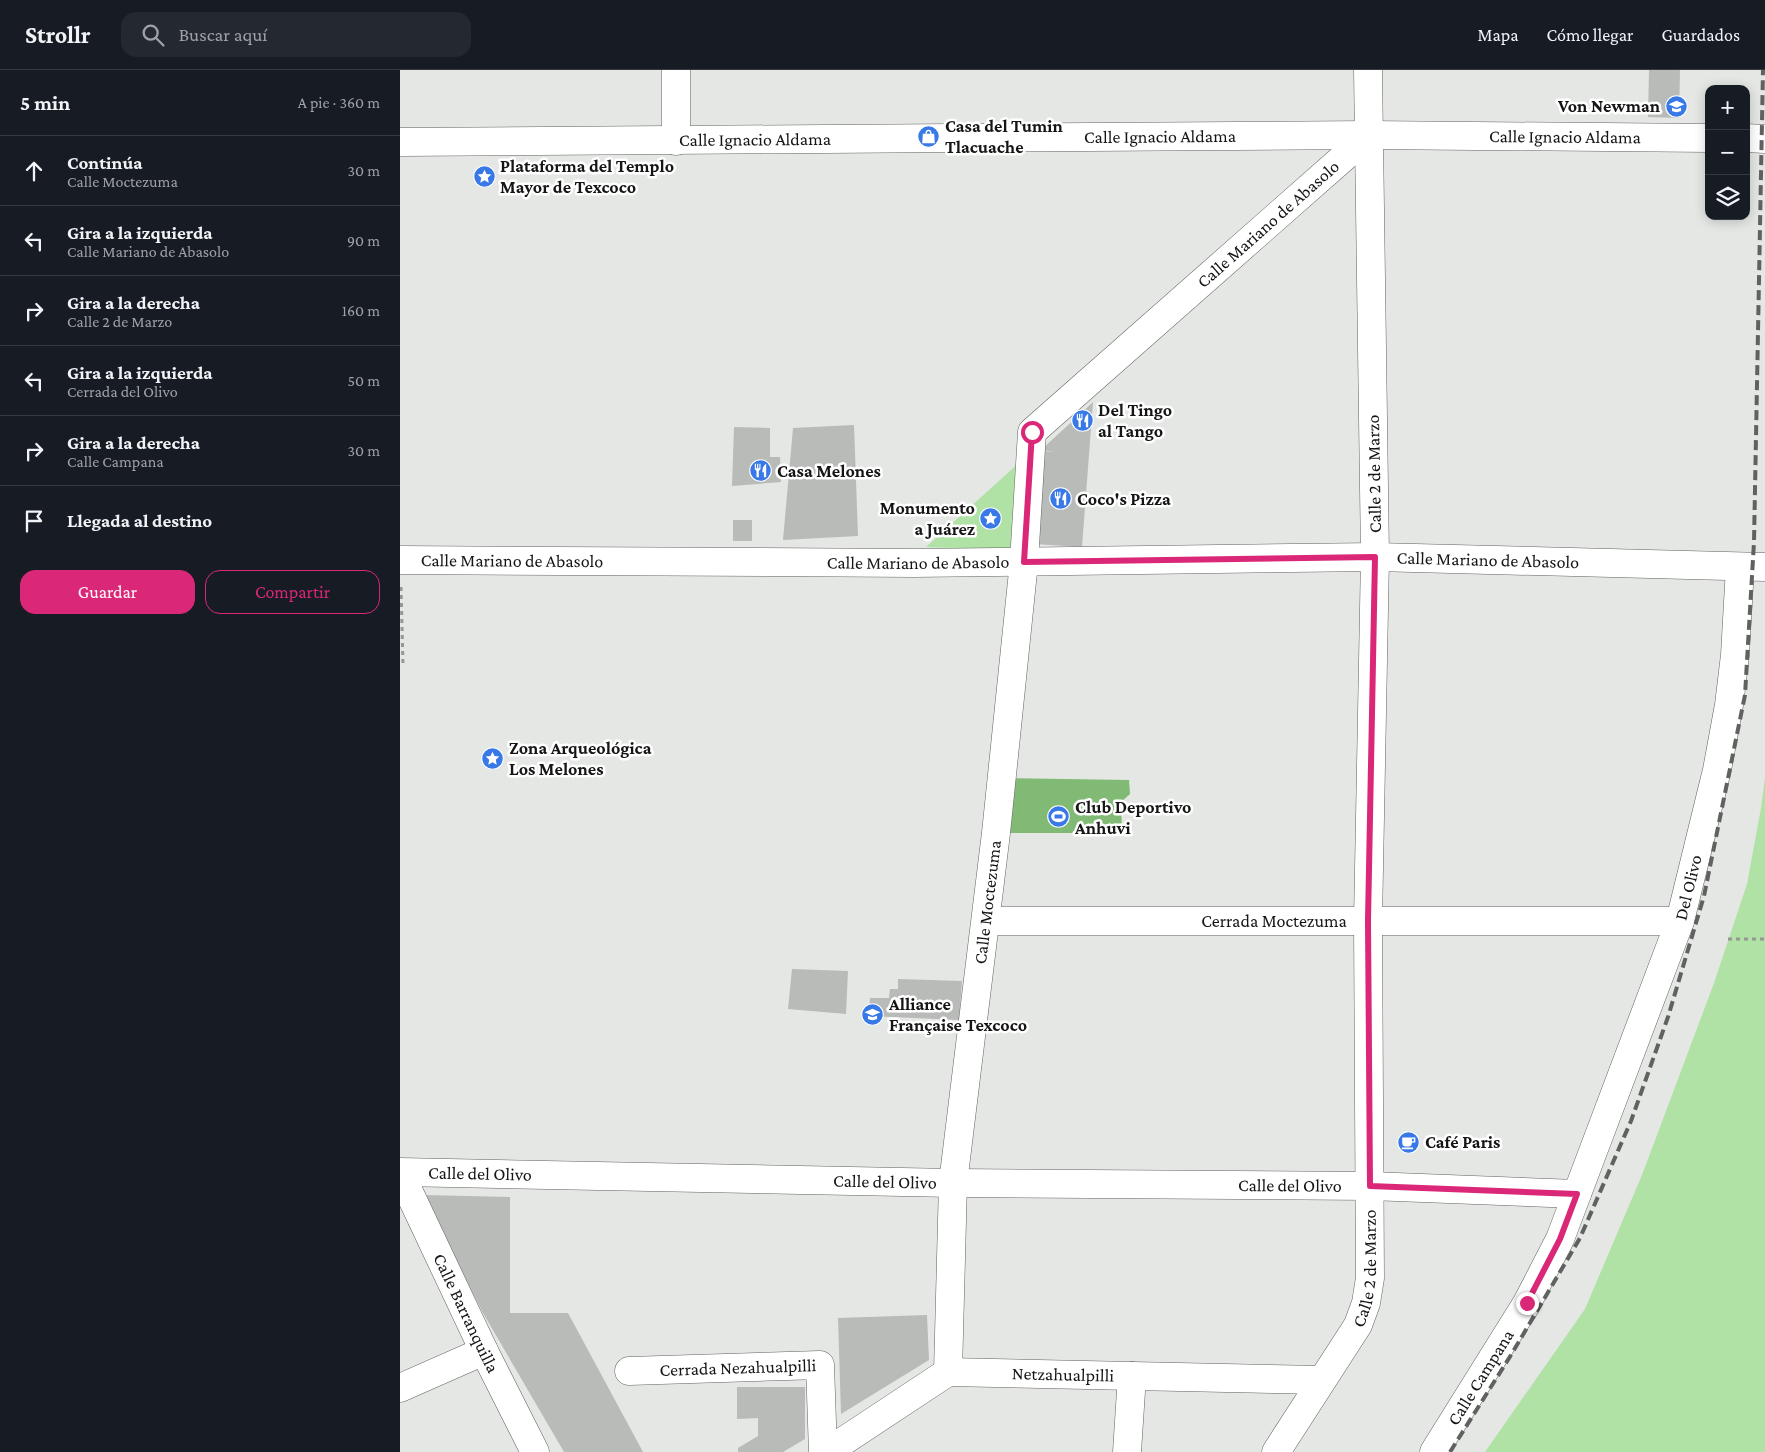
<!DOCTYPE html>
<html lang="es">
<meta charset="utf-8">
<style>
body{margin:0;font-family:"Crimson Pro",serif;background:#242831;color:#f1f3f6}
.controls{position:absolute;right:15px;top:15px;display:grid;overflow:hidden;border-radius:10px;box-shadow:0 2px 12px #0003}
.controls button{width:45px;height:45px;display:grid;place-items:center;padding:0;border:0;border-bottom:1px solid #363941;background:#171b24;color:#f1f3f6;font:25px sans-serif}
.stop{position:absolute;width:15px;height:15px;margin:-11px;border:4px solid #db2777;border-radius:50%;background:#fff}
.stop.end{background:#db2777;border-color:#fff;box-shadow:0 1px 5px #0008}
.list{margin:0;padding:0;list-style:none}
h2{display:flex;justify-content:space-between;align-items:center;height:65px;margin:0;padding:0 20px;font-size:21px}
h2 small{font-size:16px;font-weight:400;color:#9ea1a6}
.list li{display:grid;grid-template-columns:32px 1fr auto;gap:15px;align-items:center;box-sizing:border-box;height:70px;padding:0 20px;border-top:1px solid #363941}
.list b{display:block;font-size:19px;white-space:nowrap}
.list p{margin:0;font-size:16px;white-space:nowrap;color:#9ea1a6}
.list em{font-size:16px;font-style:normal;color:#9ea1a6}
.actions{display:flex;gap:10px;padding:15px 20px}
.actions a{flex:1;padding:11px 0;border:1px solid #db2777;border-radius:15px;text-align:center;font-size:18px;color:#db2777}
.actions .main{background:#db2777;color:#fff}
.icon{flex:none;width:28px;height:28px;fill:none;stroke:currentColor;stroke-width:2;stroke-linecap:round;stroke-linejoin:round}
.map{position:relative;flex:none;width:1365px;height:1382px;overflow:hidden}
header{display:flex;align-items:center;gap:30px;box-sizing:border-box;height:70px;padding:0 25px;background:#171b24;border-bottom:1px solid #363941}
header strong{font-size:24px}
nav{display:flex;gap:28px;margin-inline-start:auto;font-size:18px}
.search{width:350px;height:45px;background:#242831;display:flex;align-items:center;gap:12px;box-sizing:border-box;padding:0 18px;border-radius:15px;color:#9ea1a6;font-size:19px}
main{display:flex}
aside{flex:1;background:#171b24}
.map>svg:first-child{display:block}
</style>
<header>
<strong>Strollr</strong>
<div class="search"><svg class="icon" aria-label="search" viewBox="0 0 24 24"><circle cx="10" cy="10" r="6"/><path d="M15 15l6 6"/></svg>Buscar aquí</div>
<nav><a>Mapa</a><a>Cómo llegar</a><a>Guardados</a></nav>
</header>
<main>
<aside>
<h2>5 min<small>A pie · 360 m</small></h2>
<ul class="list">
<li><svg class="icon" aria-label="ahead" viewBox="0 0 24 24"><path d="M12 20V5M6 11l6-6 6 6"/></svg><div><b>Continúa</b><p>Calle Moctezuma</p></div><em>30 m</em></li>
<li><svg class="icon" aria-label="left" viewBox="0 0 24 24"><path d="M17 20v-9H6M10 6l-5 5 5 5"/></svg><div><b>Gira a la izquierda</b><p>Calle Mariano de Abasolo</p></div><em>90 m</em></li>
<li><svg class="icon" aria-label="right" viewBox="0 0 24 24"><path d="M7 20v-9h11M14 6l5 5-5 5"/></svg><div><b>Gira a la derecha</b><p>Calle 2 de Marzo</p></div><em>160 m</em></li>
<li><svg class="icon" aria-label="left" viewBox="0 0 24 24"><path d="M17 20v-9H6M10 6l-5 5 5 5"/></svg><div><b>Gira a la izquierda</b><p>Cerrada del Olivo</p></div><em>50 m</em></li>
<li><svg class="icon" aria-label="right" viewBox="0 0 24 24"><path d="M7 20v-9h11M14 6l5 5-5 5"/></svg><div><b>Gira a la derecha</b><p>Calle Campana</p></div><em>30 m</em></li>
<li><svg class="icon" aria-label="arrive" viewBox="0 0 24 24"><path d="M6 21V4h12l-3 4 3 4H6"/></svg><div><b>Llegada al destino</b></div></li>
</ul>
<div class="actions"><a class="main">Guardar</a><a>Compartir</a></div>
</aside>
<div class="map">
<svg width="1365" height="1382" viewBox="0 0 1365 1382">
<rect width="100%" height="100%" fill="#e4e7e3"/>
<path fill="#b0e2a5" d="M 621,391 L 610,480 L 526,477 Z
M 1365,707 L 1365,1382 L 1085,1382 L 1185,1239 L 1242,1105 L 1314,913 L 1347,814 L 1361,738 Z"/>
<path fill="#81ba74" d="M 602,708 L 729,710 L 730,724 L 721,732 L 722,763 L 596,763 Z"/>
<path fill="#b8bbb8" d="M 1249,0 L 1280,0 L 1279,48 L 1248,47 Z
M 693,332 L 682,477 L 634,474 L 641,381 L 656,382 L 641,380 Z
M 454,355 L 458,466 L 383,470 L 393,358 Z
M 334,357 L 370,358 L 370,387 L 380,387 L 381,412 L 332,416 Z
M 333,450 L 352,450 L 352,471 L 333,471 Z
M 392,899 L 448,901 L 446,944 L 388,939 Z
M 498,909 L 562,911 L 559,950 L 469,946 L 470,928 L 489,928 L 490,919 L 498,919 Z
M 23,1125 L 110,1127 L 110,1243 L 168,1243 L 243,1382 L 164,1382 L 83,1243 Z
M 527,1245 L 529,1290 L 441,1344 L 438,1248 Z
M 337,1317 L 405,1317 L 405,1369 L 383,1382 L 338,1382 L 338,1378 L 358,1366 L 358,1348 L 337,1349 Z"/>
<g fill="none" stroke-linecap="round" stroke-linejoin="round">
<defs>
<g id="street">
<path d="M 276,0 L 276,71"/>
<path d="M 1346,68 L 1365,69"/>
<path id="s1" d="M 0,72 L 969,65 L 1309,68"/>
<path id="s2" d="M 0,490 L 514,493 L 975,487 L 1365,497"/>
<path id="s3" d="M 586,851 L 1280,851"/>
<path id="s4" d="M 0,1102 L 553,1113 L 970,1116 L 1177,1124"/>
<path id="s5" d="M 0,1103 L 84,1281 L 135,1382"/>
<path id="s6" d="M 229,1301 L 420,1295 L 423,1382"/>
<path id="s7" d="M 548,1302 L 553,1113 L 596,763 L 624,492 L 632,362 L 969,65"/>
<path d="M 0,1318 L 84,1281"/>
<path id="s8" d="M 427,1382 L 548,1302 L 922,1310"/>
<path d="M 727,1382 L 732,1306"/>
<path id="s9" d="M 876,1382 L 958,1255 L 966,1233 L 970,1208 L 968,851 L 975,487 L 968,0"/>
<path id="s10" d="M 1034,1382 L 1127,1233 L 1160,1169 L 1280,851 L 1317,700 L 1329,635 L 1335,585 L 1340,497"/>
</g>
</defs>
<use href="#street" stroke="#616360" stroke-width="29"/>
<path stroke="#959794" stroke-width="3" stroke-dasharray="4 4" stroke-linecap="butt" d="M 1,517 L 3,596
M 1328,869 L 1365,869"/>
<use href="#street" stroke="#fff" stroke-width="28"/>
<path stroke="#606260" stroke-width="4" stroke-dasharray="10 5" stroke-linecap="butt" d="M 1050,1382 L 1111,1285 L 1180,1168 L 1231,1051 L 1268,947 L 1304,826 L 1345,625 L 1354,472 L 1363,0"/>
</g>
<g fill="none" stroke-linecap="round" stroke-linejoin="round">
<path stroke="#db2777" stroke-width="6" d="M 632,362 L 624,492 L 975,487 L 968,851 L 970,1116 L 1177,1124 L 1160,1169 L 1127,1233"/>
</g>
<defs>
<symbol id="school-disc" viewBox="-11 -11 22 22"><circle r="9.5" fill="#3879e7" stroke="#fff"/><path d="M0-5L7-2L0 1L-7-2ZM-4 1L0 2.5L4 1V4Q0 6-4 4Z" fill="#fff"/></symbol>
<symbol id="shop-disc" viewBox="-11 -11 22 22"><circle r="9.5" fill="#3879e7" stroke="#fff"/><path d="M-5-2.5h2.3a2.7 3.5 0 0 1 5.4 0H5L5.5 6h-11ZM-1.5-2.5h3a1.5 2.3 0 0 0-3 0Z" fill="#fff"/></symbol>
<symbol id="sight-disc" viewBox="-11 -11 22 22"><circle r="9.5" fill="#3879e7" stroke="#fff"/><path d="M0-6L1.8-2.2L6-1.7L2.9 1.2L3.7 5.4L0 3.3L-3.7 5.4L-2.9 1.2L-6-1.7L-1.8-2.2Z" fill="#fff"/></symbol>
<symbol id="restaurant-disc" viewBox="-11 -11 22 22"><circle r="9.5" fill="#3879e7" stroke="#fff"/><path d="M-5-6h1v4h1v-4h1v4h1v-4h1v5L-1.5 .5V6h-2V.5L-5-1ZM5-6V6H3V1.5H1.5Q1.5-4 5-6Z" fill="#fff"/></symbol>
<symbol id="stadium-disc" viewBox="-11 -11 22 22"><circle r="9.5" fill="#3879e7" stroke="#fff"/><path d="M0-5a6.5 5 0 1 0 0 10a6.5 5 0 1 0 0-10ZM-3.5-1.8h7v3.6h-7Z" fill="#fff"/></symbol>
<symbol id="cafe-disc" viewBox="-11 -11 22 22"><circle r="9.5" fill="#3879e7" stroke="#fff"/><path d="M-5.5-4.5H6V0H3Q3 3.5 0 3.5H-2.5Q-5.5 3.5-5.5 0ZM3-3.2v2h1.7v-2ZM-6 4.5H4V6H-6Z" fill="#fff"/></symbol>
</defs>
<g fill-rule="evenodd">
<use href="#school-disc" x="1264" y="24" width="25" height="25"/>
<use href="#shop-disc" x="516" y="54" width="25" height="25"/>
<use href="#sight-disc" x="72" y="94" width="25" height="25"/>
<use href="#restaurant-disc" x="670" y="338" width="25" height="25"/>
<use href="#restaurant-disc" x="348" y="388" width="25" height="25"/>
<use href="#restaurant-disc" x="648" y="416" width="25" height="25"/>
<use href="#sight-disc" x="578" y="436" width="25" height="25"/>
<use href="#sight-disc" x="80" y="676" width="25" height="25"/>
<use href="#stadium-disc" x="646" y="734" width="25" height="25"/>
<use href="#school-disc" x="460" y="932" width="25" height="25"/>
<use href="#cafe-disc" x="996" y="1060" width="25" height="25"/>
</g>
<g text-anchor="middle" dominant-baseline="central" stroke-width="5" stroke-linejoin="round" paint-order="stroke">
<g font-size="18" font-weight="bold" fill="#141514" stroke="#fff" text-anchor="start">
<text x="1260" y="36" text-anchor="end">Von Newman</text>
<text x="545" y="56">Casa del Tumin<tspan x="545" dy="21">Tlacuache</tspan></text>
<text x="100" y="96">Plataforma del Templo<tspan x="100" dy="21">Mayor de Texcoco</tspan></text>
<text x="698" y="340">Del Tingo<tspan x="698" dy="21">al Tango</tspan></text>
<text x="377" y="401">Casa Melones</text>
<text x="677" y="429">Coco's Pizza</text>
<text x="575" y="438" text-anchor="end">Monumento<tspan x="575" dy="21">a Juárez</tspan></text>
<text x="109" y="678">Zona Arqueológica<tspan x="109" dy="21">Los Melones</tspan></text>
<text x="675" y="737">Club Deportivo<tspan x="675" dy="21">Anhuvi</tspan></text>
<text x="489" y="934">Alliance<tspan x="489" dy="21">Française Texcoco</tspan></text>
<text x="1025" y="1072">Café Paris</text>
</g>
<g font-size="18" fill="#141514" stroke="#fff">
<text stroke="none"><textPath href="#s1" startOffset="760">Calle Ignacio Aldama</textPath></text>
<text stroke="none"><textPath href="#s1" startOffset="1165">Calle Ignacio Aldama</textPath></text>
<text stroke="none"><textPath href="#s1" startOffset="355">Calle Ignacio Aldama</textPath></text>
<text stroke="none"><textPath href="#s7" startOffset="1259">Calle Mariano de Abasolo</textPath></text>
<text transform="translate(974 404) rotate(-91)">Calle 2 de Marzo</text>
<text stroke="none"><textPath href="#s2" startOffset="1088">Calle Mariano de Abasolo</textPath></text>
<text stroke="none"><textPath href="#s2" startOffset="112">Calle Mariano de Abasolo</textPath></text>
<text stroke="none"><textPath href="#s2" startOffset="518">Calle Mariano de Abasolo</textPath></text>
<text stroke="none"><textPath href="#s10" startOffset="622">Del Olivo</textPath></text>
<text stroke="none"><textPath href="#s7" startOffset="472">Calle Moctezuma</textPath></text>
<text stroke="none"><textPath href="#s3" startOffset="288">Cerrada Moctezuma</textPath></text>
<text stroke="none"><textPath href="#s4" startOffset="80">Calle del Olivo</textPath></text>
<text stroke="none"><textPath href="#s4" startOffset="485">Calle del Olivo</textPath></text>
<text stroke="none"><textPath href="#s4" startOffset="890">Calle del Olivo</textPath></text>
<text stroke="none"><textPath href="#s9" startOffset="209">Calle 2 de Marzo</textPath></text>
<text stroke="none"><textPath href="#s5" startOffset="155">Calle Barranquilla</textPath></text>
<text stroke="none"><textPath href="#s6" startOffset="109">Cerrada Nezahualpilli</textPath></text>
<text stroke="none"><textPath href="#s8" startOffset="260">Netzahualpilli</textPath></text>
<text stroke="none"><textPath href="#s10" startOffset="88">Calle Campana</textPath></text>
</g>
</g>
</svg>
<div class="controls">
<button>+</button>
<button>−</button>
<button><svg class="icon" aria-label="layers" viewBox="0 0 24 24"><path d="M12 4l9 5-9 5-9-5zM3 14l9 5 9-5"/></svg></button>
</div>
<div class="stop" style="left:632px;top:362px"></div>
<div class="stop end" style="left:1127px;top:1233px"></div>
</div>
</main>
